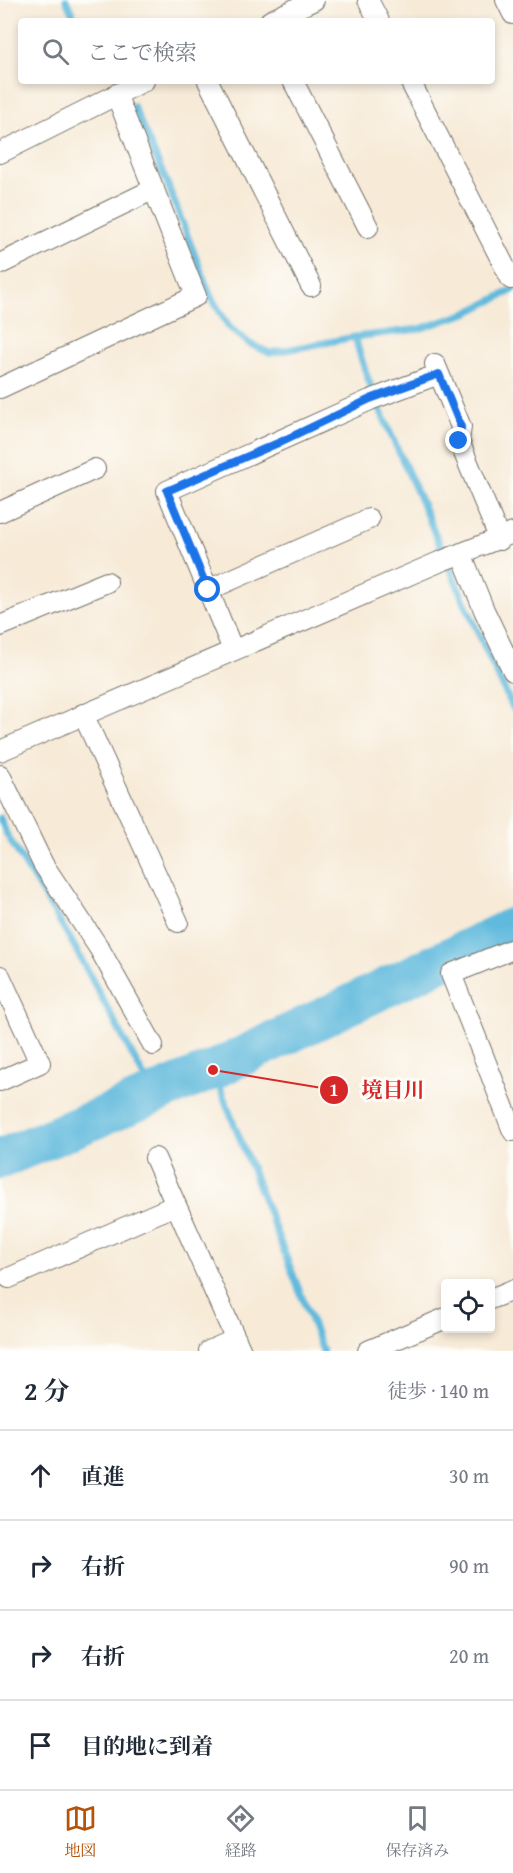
<!DOCTYPE html>
<html lang="ja">
<meta charset="utf-8">
<style>
body{margin:0;font-family:"Gentium Book Plus","Noto Serif JP",serif;background:#f2f2f3;color:#1f2937}
.controls{position:absolute;right:18px;bottom:18px;display:grid;overflow:hidden;border-radius:6px;box-shadow:0 3px 9px #0003}
.controls button{width:54px;height:54px;display:grid;place-items:center;padding:0;border:0;border-bottom:2px solid #e0e1e3;background:#fff;color:#1f2937;font:30px sans-serif}
.stop{position:absolute;width:18px;height:18px;margin:-14px;border:4px solid #1a73e8;border-radius:50%;background:#fff}
.stop.end{background:#1a73e8;border-color:#fff;box-shadow:0 2px 6px #0008}
.list{margin:0;padding:0;list-style:none}
h2{display:flex;justify-content:space-between;align-items:center;height:78px;margin:0;padding:0 24px;font-size:26px}
h2 small{font-size:20px;font-weight:400;color:#747a83}
.list li{display:grid;grid-template-columns:39px 1fr auto;gap:18px;align-items:center;box-sizing:border-box;height:90px;padding:0 24px;border-top:2px solid #e0e1e3}
.list b{display:block;font-size:22px;white-space:nowrap}
.list em{font-size:20px;font-style:normal;color:#747a83}
.icon{flex:none;width:33px;height:33px;fill:none;stroke:currentColor;stroke-width:2;stroke-linecap:round;stroke-linejoin:round}
.map{position:relative;flex:none;width:513px;height:1351px;overflow:hidden}
.search{position:absolute;background:#fff;box-shadow:0 3px 9px #0003;left:18px;right:18px;top:18px;height:66px;display:flex;align-items:center;gap:15px;box-sizing:border-box;padding:0 21px;border-radius:6px;color:#747a83;font-size:22px}
.sheet{height:438px;background:#fff}
nav{display:flex;justify-content:space-around;align-items:center;box-sizing:border-box;height:84px;border-top:2px solid #e0e1e3;background:#fff;font-size:16px;color:#747a83}
nav a{display:grid;justify-items:center;gap:3px}
nav .on{color:#b45309}
.map>svg:first-child{display:block}
</style>
<div class="map">
<svg width="513" height="1351" viewBox="0 0 513 1351">
<rect width="100%" height="100%" fill="#fdfcf7"/>
<filter id="ink" filterUnits="userSpaceOnUse"><feTurbulence type="fractalNoise" baseFrequency=".0167" numOctaves="2"/><feDisplacementMap in="SourceGraphic" scale="12" xChannelSelector="R" yChannelSelector="G"/><feConvolveMatrix kernelMatrix="1 2 1 2 8 2 1 2 1" color-interpolation-filters="sRGB"/></filter>
<filter id="wash" filterUnits="userSpaceOnUse"><feTurbulence type="fractalNoise" baseFrequency=".008" numOctaves="4" result="noise"/><feDisplacementMap in="SourceGraphic" scale="24" xChannelSelector="R" yChannelSelector="G"/><feGaussianBlur stdDeviation="1.35" result="paint"/><feColorMatrix in="noise" values="0 0 0 0 0 0 0 0 0 0 0 0 0 0 0 0 0 1.4 0 .05"/><feComposite in="paint" operator="in"/></filter>
<g filter="url(#wash)">
<rect width="100%" height="100%" fill="#f7ead7"/>
<g fill="none" stroke-linecap="round" stroke-linejoin="round">
<path stroke="#60badd" stroke-width="7" d="M 66,0 L 76,21
M 133,106 L 167,183 L 211,297 L 229,327 L 250,344 L 270,353 L 355,337 L 419,329 L 467,313 L 513,290
M 355,337 C 369,391 395,443 418,494 C 449,566 479,638 513,708
M 0,818 L 7,835 L 72,942 L 153,1094
M 213,1070 L 323,1351"/>
<path stroke="#60badd" stroke-width="40" d="M 0,1159 L 213,1070 L 513,927"/>
</g>
</g>
<g filter="url(#ink)">
<g fill="none" stroke-linecap="round" stroke-linejoin="round">
<defs>
<path id="minor" d="M 368,0 L 379,21
M 506,0 L 513,14
M 270,21 L 314,0
M 208,81 L 311,286
M 293,81 L 368,227
M 410,81 L 511,279
M 0,153 L 144,81
M 0,264 L 154,189
M 435,364 L 461,427 L 459,441 L 500,540
M 0,388 L 196,296 L 116,94
M 0,512 L 95,469
M 461,553 L 484,610 L 513,671
M 208,590 L 369,519
M 0,626 L 107,582
M 233,650 L 167,491 L 370,400 L 439,374
M 83,714 L 178,922
M 0,751 L 439,562 L 513,533
M 0,775 L 43,864 L 99,948 L 153,1045
M 513,949 L 451,974 L 513,1131
M 0,976 L 40,1063 L 0,1081
M 155,1158 L 241,1351
M 9,1278 L 176,1205
M 490,1299 L 513,1290
M 209,1351 L 236,1339
M 368,1351 L 446,1318"/>
</defs>
<use href="#minor" stroke="#726e67" stroke-width="22"/>
<use href="#minor" stroke="#fff" stroke-width="20"/>
</g>
</g>
<g fill="none" stroke-linecap="round" stroke-linejoin="round" filter="url(#ink)">
<path stroke="#1a73e8" stroke-width="8" d="M 208,590 L 167,491 L 278,443 L 370,399 L 439,374 L 461,427 L 459,441"/>
</g>
<path fill="none" stroke="#d62828" stroke-width="2" d="M213 1070L334 1090"/>
<g fill="#d62828" stroke="#fdfcf7" stroke-width="2">
<circle cx="213" cy="1070" r="6"/>
<circle cx="334" cy="1090" r="15"/>
</g>
<g font-size="18" text-anchor="middle" font-weight="bold" fill="#fff">
<text x="334" y="1096">1</text>
</g>
<g font-size="21" text-anchor="middle" font-weight="bold" fill="#d62828" stroke="#fdfcf7" stroke-width="6" stroke-linejoin="round" paint-order="stroke">
<text x="393" y="1097">境目川</text>
</g>
</svg>
<div class="controls">
<button><svg class="icon" aria-label="locate" viewBox="0 0 24 24"><circle cx="12" cy="12" r="6"/><path d="M12 2v4M12 18v4M2 12h4M18 12h4"/></svg></button>
</div>
<div class="stop" style="left:208px;top:590px"></div>
<div class="stop end" style="left:459px;top:441px"></div>
<div class="search"><svg class="icon" aria-label="search" viewBox="0 0 24 24"><circle cx="10" cy="10" r="6"/><path d="M15 15l6 6"/></svg>ここで検索</div>
</div>
<section class="sheet">
<h2>2 分<small>徒歩 · 140 m</small></h2>
<ul class="list">
<li><svg class="icon" aria-label="ahead" viewBox="0 0 24 24"><path d="M12 20V5M6 11l6-6 6 6"/></svg><div><b>直進</b></div><em>30 m</em></li>
<li><svg class="icon" aria-label="right" viewBox="0 0 24 24"><path d="M7 20v-9h11M14 6l5 5-5 5"/></svg><div><b>右折</b></div><em>90 m</em></li>
<li><svg class="icon" aria-label="right" viewBox="0 0 24 24"><path d="M7 20v-9h11M14 6l5 5-5 5"/></svg><div><b>右折</b></div><em>20 m</em></li>
<li><svg class="icon" aria-label="arrive" viewBox="0 0 24 24"><path d="M6 21V4h12l-3 4 3 4H6"/></svg><div><b>目的地に到着</b></div></li>
</ul>
</section>
<nav>
<a class="on"><svg class="icon" aria-label="map" viewBox="0 0 24 24"><path d="M3 6l6-2 6 2 6-2v14l-6 2-6-2-6 2zM9 4v14M15 6v14"/></svg>地図</a>
<a><svg class="icon" aria-label="directions" viewBox="0 0 24 24"><path d="M12 3l9 9-9 9-9-9zM9 14v-3h6M13 9l2 2-2 2"/></svg>経路</a>
<a><svg class="icon" aria-label="saved" viewBox="0 0 24 24"><path d="M7 4h10v16l-5-4-5 4z"/></svg>保存済み</a>
</nav>
